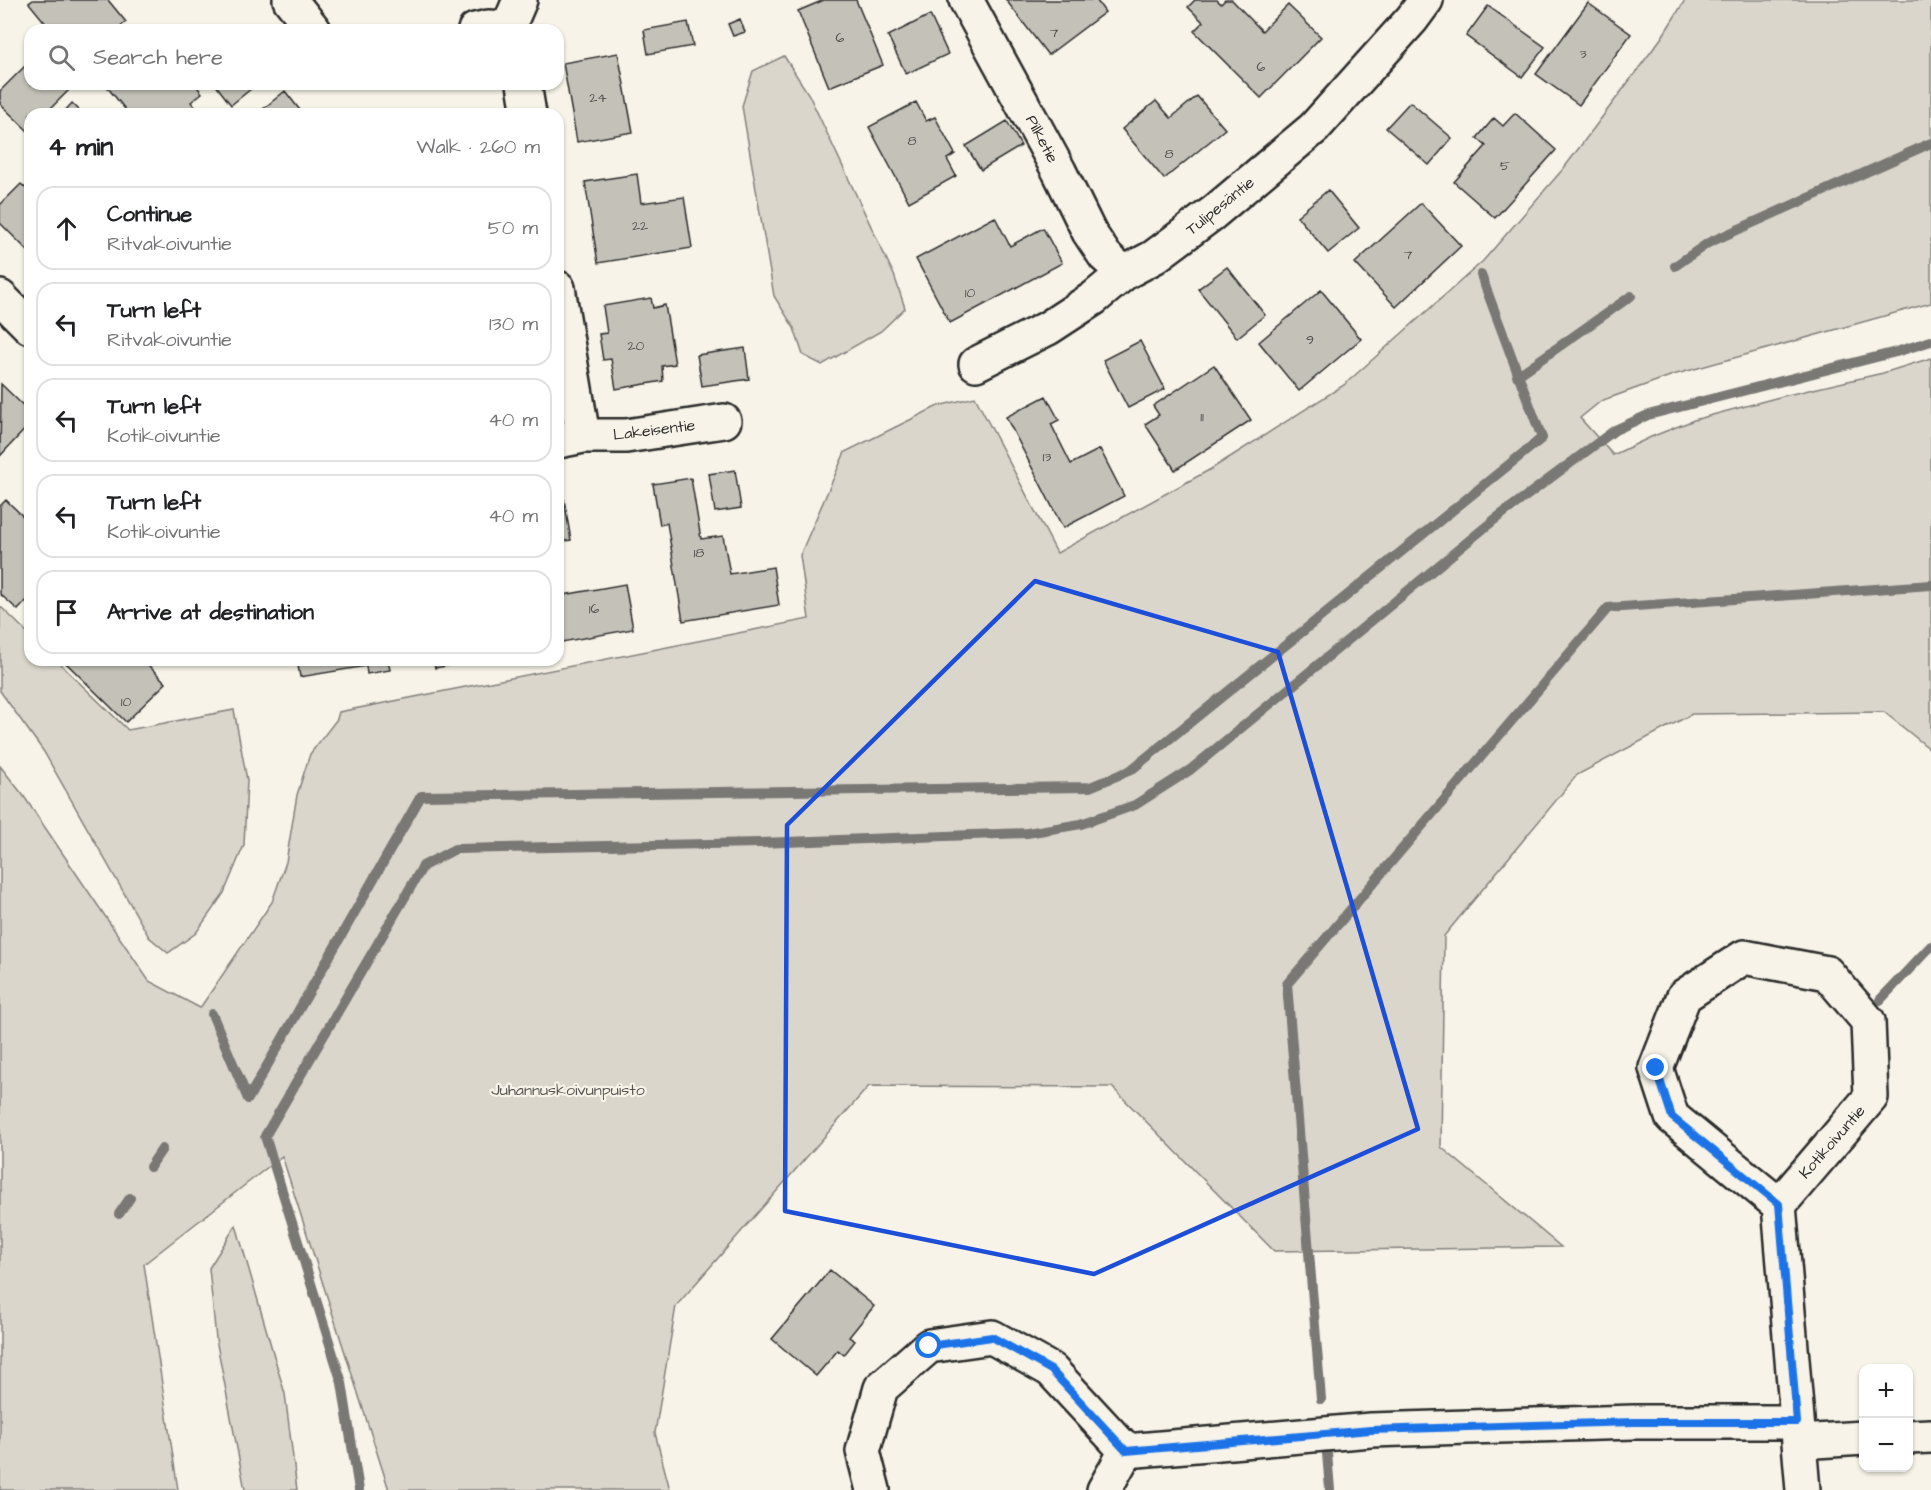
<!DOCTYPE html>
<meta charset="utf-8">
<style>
body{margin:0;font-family:"Architects Daughter",sans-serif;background:#f2f2f2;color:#202124}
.controls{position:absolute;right:18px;bottom:18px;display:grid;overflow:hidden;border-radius:12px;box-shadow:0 2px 4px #0004}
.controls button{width:54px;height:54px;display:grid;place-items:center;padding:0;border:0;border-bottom:2px solid #e0e0e0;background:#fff;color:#202124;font:30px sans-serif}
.stop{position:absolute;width:18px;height:18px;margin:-14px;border:4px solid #1a73e8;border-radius:50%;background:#fff}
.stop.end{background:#1a73e8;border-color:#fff;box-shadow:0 2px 6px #0008}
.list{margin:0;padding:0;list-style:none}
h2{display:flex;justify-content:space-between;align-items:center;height:78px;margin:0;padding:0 24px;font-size:26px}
h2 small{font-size:20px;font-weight:400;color:#757577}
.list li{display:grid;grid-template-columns:39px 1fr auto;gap:18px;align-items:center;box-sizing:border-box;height:84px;margin:0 12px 12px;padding:0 12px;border:2px solid #e0e0e0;border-radius:18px}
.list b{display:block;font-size:22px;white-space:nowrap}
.list p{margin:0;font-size:20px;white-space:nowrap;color:#757577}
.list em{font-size:20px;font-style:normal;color:#757577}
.icon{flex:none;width:33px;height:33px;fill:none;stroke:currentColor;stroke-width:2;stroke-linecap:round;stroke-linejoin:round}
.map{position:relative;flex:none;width:1931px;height:1490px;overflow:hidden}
.search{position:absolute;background:#fff;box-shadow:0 2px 4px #0004;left:24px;top:24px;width:540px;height:66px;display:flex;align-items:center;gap:15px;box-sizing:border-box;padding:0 21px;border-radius:18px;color:#757577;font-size:22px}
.panel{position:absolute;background:#fff;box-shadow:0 2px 4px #0004;left:24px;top:108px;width:540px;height:558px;border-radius:18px}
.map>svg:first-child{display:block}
</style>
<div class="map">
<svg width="1931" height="1490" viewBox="0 0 1931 1490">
<rect width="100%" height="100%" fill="#f7f3e8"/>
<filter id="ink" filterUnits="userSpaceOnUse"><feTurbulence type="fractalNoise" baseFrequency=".0167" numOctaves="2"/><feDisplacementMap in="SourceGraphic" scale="12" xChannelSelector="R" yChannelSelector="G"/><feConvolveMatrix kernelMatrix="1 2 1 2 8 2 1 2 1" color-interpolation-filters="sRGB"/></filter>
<g filter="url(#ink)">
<path fill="#dad6cc" stroke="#82807c" stroke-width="1.5" d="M 1685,0 L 1931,0 L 1931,303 L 1673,375 L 1601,401 L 1580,418 L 1613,455 L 1651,437 L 1694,420 L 1783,396 L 1883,373 L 1931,358 L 1931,750 L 1884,712 L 1692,714 L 1577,775 L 1444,936 L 1441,1147 L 1561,1247 L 1274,1251 L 1112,1087 L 869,1086 L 676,1306 L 655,1433 L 670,1490 L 389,1490 L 282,1156 L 144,1264 L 178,1490 L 0,1490 L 0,766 L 23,795 L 149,981 L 200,1008 L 272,902 L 286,862 L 297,795 L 310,754 L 337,719 L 339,712 L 809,619 L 800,555 L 845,452 L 938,406 L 975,397 L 1057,553 L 1211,469 L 1344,385 L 1483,261 L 1564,168 L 1662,37 Z
M 784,56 L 809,95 L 894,275 L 905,308 L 881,331 L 822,365 L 803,355 L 794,328 L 774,296 L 742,106 L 753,71 Z
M 0,606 L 30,635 L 30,660 L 56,660 L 128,730 L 234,710 L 247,780 L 244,845 L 224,893 L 196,933 L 168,953 L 149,937 L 44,752 L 0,691 Z
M 236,1225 L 285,1394 L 297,1490 L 245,1490 L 216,1339 L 209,1268 Z"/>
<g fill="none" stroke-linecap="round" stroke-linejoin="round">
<path stroke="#7a7874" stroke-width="10" d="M 1675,266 L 1708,243 L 1931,143
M 1517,376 L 1631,296
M 1880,1000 L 1931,946
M 212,1014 L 248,1099
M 248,1099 L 421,796 L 1090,787 L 1131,770 L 1542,438 L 1481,275
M 150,1167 L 162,1149
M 119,1214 L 130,1198
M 1321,1399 L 1287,984 L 1608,608 L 1931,585
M 1327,1453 L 1330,1490
M 359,1490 L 342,1383 L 265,1136 L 423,866 L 455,849 L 760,843 L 1027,833 L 1081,824 L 1135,805 L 1190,770 L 1494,520 L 1615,430 L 1648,415 L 1896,352 L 1931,341"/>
</g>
<path fill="#c4c1b9" stroke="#2b2b2b" stroke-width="1.5" d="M 33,0 L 108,0 L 126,22 L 116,30 L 51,30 L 29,3 Z
M 824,0 L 856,0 L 883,65 L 829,87 L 798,11 Z
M 1006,0 L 1098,0 L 1097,1 L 1105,12 L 1048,55 Z
M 1195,0 L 1217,0 L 1221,4 L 1225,0 L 1232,0 L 1262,31 L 1288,5 L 1321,37 L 1261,98 L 1194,31 L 1203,22 L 1188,7 Z
M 1588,3 L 1631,34 L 1579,105 L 1536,74 Z
M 1488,6 L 1545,47 L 1522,77 L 1466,36 Z
M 930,15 L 948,54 L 906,74 L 888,36 Z
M 740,19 L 745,32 L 733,36 L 728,24 Z
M 688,22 L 693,46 L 648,54 L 644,30 Z
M 618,53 L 633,132 L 577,142 L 563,63 Z
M 30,61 L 30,84 L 75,84 L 45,114 L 30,114 L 30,129 L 28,131 L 0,104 L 0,91 Z
M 113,84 L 195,84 L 202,93 L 191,102 L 201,114 L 129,114 L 108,88 Z
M 215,84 L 257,84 L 231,105 Z
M 285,91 L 303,114 L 257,114 Z
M 1197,96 L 1225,129 L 1164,179 L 1122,129 L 1156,101 L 1171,118 Z
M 916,102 L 926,121 L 935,117 L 955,154 L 947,159 L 956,176 L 909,202 L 869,127 Z
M 1410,102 L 1452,138 L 1429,165 L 1386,128 Z
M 72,103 L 83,114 L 62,114 Z
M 1515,113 L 1556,150 L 1495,218 L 1454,182 L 1486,146 L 1477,138 L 1494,118 L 1503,126 Z
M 1007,121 L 1021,146 L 981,170 L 966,146 Z
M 637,174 L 641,203 L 684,197 L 692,248 L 598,263 L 585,182 Z
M 21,184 L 30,192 L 30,253 L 0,223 L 0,205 Z
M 1328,190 L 1359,228 L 1328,253 L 1297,216 Z
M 1421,203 L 1461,246 L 1396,307 L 1355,263 Z
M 995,217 L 1010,246 L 1043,228 L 1062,263 L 950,323 L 916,259 Z
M 1227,267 L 1265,315 L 1237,338 L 1198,289 Z
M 1321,290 L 1361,339 L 1299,391 L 1259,342 Z
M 651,298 L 653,308 L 665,305 L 675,364 L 662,366 L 663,381 L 616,389 L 611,359 L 603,360 L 599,334 L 607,333 L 603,306 Z
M 1140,341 L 1165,389 L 1128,408 L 1103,360 Z
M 745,348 L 749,379 L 702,386 L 697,355 Z
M 1214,365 L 1251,420 L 1175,470 L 1145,424 L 1159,415 L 1153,406 Z
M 1,384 L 30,412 L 30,424 L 0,456 Z
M 1046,396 L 1059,420 L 1051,424 L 1071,464 L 1100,449 L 1124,496 L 1063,528 L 1006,417 Z
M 735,470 L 741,508 L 715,512 L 709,474 Z
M 691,478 L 701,539 L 723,536 L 730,574 L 773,567 L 779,605 L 683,621 L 667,523 L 660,525 L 653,484 Z
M 564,499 L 571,540 L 558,542 L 558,501 Z
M 6,500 L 30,523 L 30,597 L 18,610 L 0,594 L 0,506 Z
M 625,584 L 633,629 L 562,642 L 558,623 L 558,596 Z
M 63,660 L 143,660 L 166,683 L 126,722 Z
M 297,660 L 388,660 L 390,670 L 367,674 L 366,666 L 300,677 Z
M 433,660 L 463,660 L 463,663 L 435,668 Z
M 830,1270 L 874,1306 L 849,1337 L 855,1341 L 844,1355 L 838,1350 L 816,1376 L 772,1339 Z"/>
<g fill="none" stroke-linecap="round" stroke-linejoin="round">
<defs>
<path id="minor" d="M 290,0 L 314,30
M 966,0 L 1059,171 L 1089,232 L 1105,256 L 1124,273
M 508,28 L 520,0
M 475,30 L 488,27 L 508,28
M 524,84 L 529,114
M 558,288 L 583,436
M 0,297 L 30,327
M 976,364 L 1048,328 L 1094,298 L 1124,273 L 1154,257 L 1213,213 L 1314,128 L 1412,19 L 1426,0
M 558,441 L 583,436 L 626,436 L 724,421
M 1779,1205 L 1672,1117 L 1656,1068 L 1684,996 L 1744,957 L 1827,973 L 1868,1021 L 1871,1097 L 1779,1205 L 1803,1490
M 1908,1437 L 1931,1436
M 1799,1442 L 1864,1438
M 1126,1451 L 1371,1430 L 1634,1422 L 1797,1422
M 873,1490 L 863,1451 L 881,1388 L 929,1346 L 992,1337 L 1051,1370 L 1126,1451
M 1104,1490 L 1126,1451"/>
</defs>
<use href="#minor" stroke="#2b2b2b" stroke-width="38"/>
<use href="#minor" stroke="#f7f3e8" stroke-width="33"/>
</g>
</g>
<g fill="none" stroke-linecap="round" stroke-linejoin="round" filter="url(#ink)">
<path stroke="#1a73e8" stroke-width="8" d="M 929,1346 L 992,1337 L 1051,1370 L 1126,1451 L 1371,1430 L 1634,1422 L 1797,1422 L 1779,1204 L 1672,1117 L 1656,1068"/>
</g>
<path fill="none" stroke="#1d4ed8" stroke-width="4.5" stroke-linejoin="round" d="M 1035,581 L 1278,652 L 1418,1129 L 1094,1274 L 785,1211 L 787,825 Z"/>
<g text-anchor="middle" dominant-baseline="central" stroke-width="4.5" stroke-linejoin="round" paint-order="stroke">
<g font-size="14" fill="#51504e">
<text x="1054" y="33">7</text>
<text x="840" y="38">6</text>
<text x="1583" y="54">3</text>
<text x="1261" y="67">6</text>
<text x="598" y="98">24</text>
<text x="912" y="141">8</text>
<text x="1169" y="154">8</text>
<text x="1505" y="166">5</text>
<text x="640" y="226">22</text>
<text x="1408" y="255">7</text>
<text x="970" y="293">10</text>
<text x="1310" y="340">9</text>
<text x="636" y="346">20</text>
<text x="1202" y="417">11</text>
<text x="1047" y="457">13</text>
<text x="699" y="553">18</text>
<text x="594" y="609">16</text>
<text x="126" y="702">10</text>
</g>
<g font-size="16" fill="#2b2b2b" stroke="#f7f3e8">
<text transform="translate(1042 139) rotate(62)">Pilketie</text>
<text transform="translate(1220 206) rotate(-39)">Tulipesäntie</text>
<text transform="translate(654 430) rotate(-7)">Lakeisentie</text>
<text transform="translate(1832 1142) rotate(-49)">Kotikoivuntie</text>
</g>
<g font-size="16" fill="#575653" stroke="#f7f3e8">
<text x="568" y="1090">Juhannuskoivunpuisto</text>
</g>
</g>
</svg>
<div class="controls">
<button>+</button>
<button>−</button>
</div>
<div class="stop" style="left:929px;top:1346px"></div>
<div class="stop end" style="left:1656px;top:1068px"></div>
<div class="search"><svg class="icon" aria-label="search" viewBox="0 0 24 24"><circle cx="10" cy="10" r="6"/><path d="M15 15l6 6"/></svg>Search here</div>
<section class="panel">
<h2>4 min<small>Walk · 260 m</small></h2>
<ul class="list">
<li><svg class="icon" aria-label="ahead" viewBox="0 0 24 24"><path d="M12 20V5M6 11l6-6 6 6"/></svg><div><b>Continue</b><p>Ritvakoivuntie</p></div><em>50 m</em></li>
<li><svg class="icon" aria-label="left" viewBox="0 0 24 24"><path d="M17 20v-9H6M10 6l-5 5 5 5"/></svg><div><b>Turn left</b><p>Ritvakoivuntie</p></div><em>130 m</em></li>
<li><svg class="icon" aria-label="left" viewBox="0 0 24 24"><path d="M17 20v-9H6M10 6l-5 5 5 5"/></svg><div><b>Turn left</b><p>Kotikoivuntie</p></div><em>40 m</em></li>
<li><svg class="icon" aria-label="left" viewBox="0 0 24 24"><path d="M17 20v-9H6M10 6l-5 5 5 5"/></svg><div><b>Turn left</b><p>Kotikoivuntie</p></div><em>40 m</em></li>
<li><svg class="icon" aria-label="arrive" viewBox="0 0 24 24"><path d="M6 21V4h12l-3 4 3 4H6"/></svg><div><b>Arrive at destination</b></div></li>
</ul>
</section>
</div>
